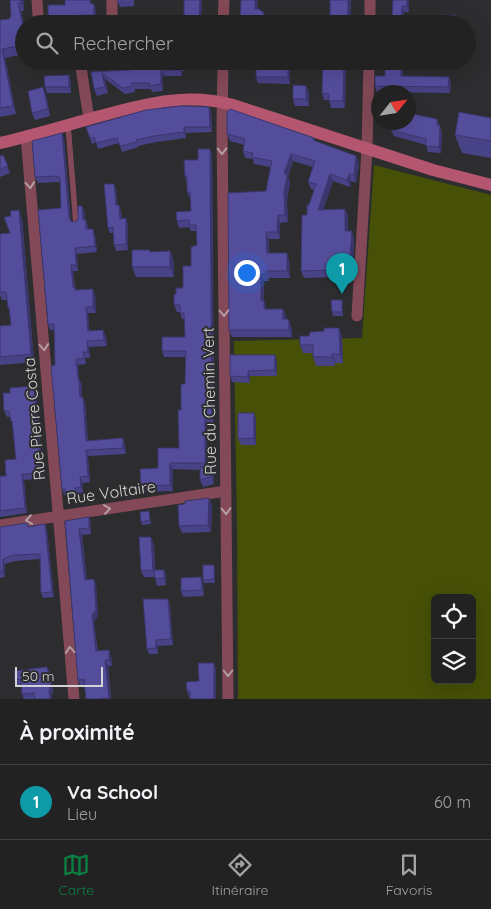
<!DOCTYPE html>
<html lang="fr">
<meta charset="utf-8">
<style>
body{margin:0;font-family:Quicksand,sans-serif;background:#2e2f30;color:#f1f3f6}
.controls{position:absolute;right:15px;bottom:15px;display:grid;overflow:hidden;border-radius:8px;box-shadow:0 5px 20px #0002}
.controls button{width:45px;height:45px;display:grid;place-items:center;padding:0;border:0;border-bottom:1px solid #3f3f41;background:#222223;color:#f1f3f6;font:25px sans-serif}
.compass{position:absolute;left:371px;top:85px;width:45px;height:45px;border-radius:50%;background:#222223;box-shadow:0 5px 20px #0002;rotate:60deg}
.scale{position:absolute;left:15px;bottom:12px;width:88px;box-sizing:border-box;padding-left:5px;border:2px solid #d3d3d5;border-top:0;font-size:14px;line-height:18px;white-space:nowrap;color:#d3d3d5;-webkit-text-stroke:4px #2d2d2f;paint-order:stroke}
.you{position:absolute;left:246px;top:272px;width:18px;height:18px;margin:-12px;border:4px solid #fff;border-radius:50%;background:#1a73e8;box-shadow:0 0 0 8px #1a73e833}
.badge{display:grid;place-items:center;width:32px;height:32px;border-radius:50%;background:#0b8043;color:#fff;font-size:16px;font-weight:700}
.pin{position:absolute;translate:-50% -41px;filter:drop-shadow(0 1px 2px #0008)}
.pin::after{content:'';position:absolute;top:26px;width:18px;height:15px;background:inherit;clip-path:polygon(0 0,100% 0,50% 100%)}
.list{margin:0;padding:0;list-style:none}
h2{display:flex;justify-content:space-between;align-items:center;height:65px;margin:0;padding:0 20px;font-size:21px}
h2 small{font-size:16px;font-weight:400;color:#a2a4a6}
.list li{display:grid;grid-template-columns:32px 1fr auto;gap:15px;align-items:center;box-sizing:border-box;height:75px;padding:0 20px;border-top:1px solid #3f3f41}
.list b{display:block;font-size:19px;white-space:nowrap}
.list p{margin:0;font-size:16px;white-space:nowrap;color:#a2a4a6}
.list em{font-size:16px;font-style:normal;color:#a2a4a6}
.icon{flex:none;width:28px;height:28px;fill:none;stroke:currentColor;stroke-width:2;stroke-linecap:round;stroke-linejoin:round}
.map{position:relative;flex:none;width:491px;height:699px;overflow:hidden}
.search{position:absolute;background:#222223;box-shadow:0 5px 20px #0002;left:15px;right:15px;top:15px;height:55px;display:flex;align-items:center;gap:12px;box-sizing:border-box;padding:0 18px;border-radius:28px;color:#a2a4a6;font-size:19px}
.sheet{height:140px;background:#222223}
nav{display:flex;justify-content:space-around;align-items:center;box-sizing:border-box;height:70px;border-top:1px solid #3f3f41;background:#222223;font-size:14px;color:#a2a4a6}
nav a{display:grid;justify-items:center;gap:2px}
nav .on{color:#0b8043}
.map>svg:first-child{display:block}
</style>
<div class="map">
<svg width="491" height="699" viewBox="0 0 491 699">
<rect width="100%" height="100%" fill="#2d2d2f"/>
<path fill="#465006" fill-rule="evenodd" d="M 374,165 L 491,195 L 491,699 L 238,699 L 237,530 L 234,341 L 362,338 ZM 435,598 L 472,598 L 472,680 L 435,680 Z"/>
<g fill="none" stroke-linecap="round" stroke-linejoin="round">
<path stroke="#844958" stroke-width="5.5" d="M 68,125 L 76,224"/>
<path stroke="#844958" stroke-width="11" d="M 37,0 L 38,15 L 40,24
M 112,24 L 112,0
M 223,24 L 224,0
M 370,24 L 370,0
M 80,61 L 89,119
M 223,61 L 222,127 L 228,699
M 26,136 L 74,699
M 357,316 L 367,149 L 369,61
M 0,525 L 226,491"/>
<path stroke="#b4566f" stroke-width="12" d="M 0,143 C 34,135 67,125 100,116 C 145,104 187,92 233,105 L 433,170 L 491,185"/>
</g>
<path fill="#484286" d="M 10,0 L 24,0 L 24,11 L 21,11 L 24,24 L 24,54 L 5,58 L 16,114 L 0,117 L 0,20 L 9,19 L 11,16 Z
M 90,0 L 92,4 L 96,11 L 97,21 L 50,22 L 48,16 L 65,5 Z
M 117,0 L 134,0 L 134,6 L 120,7 Z
M 184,0 L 201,24 L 184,24 Z
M 393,0 L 409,0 L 409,12 L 404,12 L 392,17 Z
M 162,61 L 185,61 L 185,71 L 182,71 L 182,76 L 164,76 L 162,70 Z
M 256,61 L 301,61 L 301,66 L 290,65 L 290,84 L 258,83 L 256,77 Z
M 323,61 L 350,61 L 346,62 L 345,108 L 331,108 L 329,100 L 324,100 L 322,93 Z
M 161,67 L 163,73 L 163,91 L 152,92 L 151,89 L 135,89 L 135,92 L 125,94 L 105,79 L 108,93 L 97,96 L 94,89 L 91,72 L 130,70 Z
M 385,76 L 449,77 L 451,83 L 450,93 L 377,92 L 375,86 Z
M 71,81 L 71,93 L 47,93 L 45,87 Z
M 309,92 L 309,106 L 295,106 L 293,99 Z
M 46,94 L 50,116 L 35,120 L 32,113 Z
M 209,107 L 211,112 L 212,132 L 186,133 L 186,138 L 156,142 L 138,146 L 139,147 L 122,152 L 119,143 L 98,149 L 96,142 L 92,144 L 86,127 Z
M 491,118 L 491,158 L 462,153 L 455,135 Z
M 437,119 L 442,132 L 441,153 L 428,152 L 426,145 L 394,136 L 391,130 Z
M 62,133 L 64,139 L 71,221 L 72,222 L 77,221 L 85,212 L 85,220 L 88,226 L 88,229 L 95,235 L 97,252 L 77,254 L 78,271 L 73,271 L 75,287 L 76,290 L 95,295 L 96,313 L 88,313 L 89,331 L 103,330 L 106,336 L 107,346 L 89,347 L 90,358 L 85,358 L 86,364 L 78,365 L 79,379 L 82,385 L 82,397 L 85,403 L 88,441 L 123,438 L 125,444 L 126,454 L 88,456 L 90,482 L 83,483 L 83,493 L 77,494 L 78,499 L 67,500 L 66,495 L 64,495 L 62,489 L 54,330 L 50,330 L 48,324 L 61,208 L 60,182 L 38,183 L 35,177 Z
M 227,134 L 314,138 L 315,141 L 359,163 L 356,183 L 351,181 L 350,187 L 333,181 L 323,209 L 345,209 L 348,216 L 348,231 L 354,238 L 353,265 L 337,264 L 338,277 L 304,278 L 301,271 L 307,215 L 309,205 L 314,190 L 311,189 L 308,182 L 313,167 L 293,161 L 288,177 L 290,182 L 287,200 L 288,222 L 280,223 L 280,239 L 269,239 L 269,253 L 287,253 L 289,260 L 290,278 L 269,278 L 269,281 L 264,281 L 264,301 L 266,309 L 283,309 L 286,316 L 286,319 L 292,328 L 292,337 L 232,337 L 229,330 L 266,191 L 270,167 L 254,164 L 253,159 L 245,158 L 243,151 L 244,145 L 230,141 Z
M 210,149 L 212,155 L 214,424 L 207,424 L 207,467 L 214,474 L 214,484 L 203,487 L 200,480 L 200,470 L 173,469 L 173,491 L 143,492 L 141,486 L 179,448 L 181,410 L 185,384 L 185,357 L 164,357 L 162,351 L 185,337 L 185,319 L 182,319 L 180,312 L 177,312 L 174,305 L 176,294 L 183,288 L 191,266 L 197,245 L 196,231 L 191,231 L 189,227 L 179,228 L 177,221 L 191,211 L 190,198 L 187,192 L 187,183 L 185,177 L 198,160 Z
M 3,155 L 10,173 L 0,177 L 0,156 Z
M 116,189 L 117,205 L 119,205 L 121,211 L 122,218 L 126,218 L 128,224 L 128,250 L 116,251 L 114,245 L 113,233 L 110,233 L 108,228 Z
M 22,218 L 34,362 L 0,365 L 0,326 L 11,325 L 10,312 L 8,308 L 7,300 L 2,300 L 0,295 L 0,234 L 10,233 Z
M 170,251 L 174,261 L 174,277 L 136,277 L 132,267 L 151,252 Z
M 343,303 L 343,316 L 333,316 L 332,312 Z
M 339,328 L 342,337 L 343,363 L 335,363 L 335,366 L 316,366 L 313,357 L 313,353 L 303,353 L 300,345 L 309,336 Z
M 277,361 L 277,376 L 250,376 L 250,383 L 232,382 L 230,376 Z
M 36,392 L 43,478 L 24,480 L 27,513 L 0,517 L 0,476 L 6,476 L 16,459 L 13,427 L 10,417 L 7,417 L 4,411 L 10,393 Z
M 254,413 L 256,419 L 256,445 L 241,445 L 238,439 Z
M 185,504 L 212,505 L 211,532 L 182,533 L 179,526 Z
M 149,511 L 151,524 L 142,525 L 141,522 Z
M 89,517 L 91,523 L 91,534 L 82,535 L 87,580 L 94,579 L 96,585 L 98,616 L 94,622 L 98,651 L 111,656 L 112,666 L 108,666 L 111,699 L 86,699 L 84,686 L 80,686 L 78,680 L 65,521 Z
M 0,527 L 29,527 L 47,530 L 54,597 L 43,598 L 41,593 L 40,559 L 15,561 L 5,564 L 5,577 L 0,578 Z
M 154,544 L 155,570 L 164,570 L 166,576 L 166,585 L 157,586 L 155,577 L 144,577 L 141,571 Z
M 214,565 L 215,569 L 215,583 L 204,583 L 203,580 Z
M 203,583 L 204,596 L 183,597 L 181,591 Z
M 168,599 L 170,605 L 173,645 L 158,646 L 158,654 L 149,654 L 147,649 Z
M 47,667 L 50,673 L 53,690 L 51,699 L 24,699 L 22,694 L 21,685 L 17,686 L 15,680 Z
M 216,669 L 190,697 L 189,697 L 187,691 L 199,681 Z"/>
<path fill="#3b366d" d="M 21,0 L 24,0 L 24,11 L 21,3 Z
M 200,0 L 202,0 L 201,24 L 200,24 L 199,22 Z
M 255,0 L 258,0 L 257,15 L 255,9 Z
M 348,0 L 351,0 L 351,24 L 348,24 Z
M 407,0 L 409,0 L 409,12 L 407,6 Z
M 18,3 L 21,11 L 24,24 L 24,30 Z
M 94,4 L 96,11 L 97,21 L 94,15 Z
M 402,6 L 404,12 L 404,24 L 402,24 Z
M 264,13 L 266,19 L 266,24 L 263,24 Z
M 455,15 L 456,18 L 455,24 L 454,24 Z
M 2,49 L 5,58 L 16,114 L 13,106 Z
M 182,61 L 185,61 L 185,71 L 182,65 Z
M 288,61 L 289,61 L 290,65 L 290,84 L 288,77 Z
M 344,61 L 346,61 L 345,108 L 343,101 Z
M 401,61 L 403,61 L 403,82 L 401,76 Z
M 180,65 L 182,71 L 182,76 L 180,70 Z
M 161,67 L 163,73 L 163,91 L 161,84 Z
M 102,73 L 105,79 L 108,93 L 105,87 Z
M 69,75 L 71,81 L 71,93 L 69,87 Z
M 449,77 L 451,83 L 450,93 L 448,87 Z
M 306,86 L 309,92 L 309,106 L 306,99 Z
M 43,87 L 46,94 L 50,116 L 48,109 Z
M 209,107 L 211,112 L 212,132 L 210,127 Z
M 440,126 L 442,132 L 441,153 L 439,147 Z
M 184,127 L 186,133 L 186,138 L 184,132 Z
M 62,133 L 64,139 L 71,225 L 69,219 Z
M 210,149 L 212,155 L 214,424 L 212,418 Z
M 291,154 L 293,161 L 288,177 L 290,182 L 287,200 L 288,222 L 285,215 L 284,173 Z
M 356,156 L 359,163 L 356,183 L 354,175 Z
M 330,174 L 333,181 L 321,217 L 318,210 Z
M 349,174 L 351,181 L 350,187 L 347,180 Z
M 114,184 L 116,189 L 118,211 L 116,205 Z
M 119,205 L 121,211 L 122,224 L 120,219 Z
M 82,206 L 85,212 L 85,226 L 83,220 Z
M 345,209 L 348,216 L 348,239 L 345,231 Z
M 19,210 L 22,218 L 34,362 L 31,354 Z
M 278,215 L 280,223 L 280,239 L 277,232 Z
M 126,218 L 128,224 L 128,250 L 126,244 Z
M 86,220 L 88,226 L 89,235 L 86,229 Z
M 93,229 L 95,235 L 97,252 L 95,246 Z
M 352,231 L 354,238 L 353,265 L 350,257 Z
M 266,232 L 269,239 L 270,261 L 267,253 Z
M 75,248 L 77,254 L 78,271 L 76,265 Z
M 170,251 L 174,261 L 174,277 L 170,267 Z
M 287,253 L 289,260 L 290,278 L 287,271 Z
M 334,257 L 337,264 L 338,277 L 335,270 Z
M 71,265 L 73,271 L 75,293 L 73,287 Z
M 261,274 L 264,281 L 264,301 L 266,308 L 266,316 L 261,301 Z
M 93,289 L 95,295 L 96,313 L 93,307 Z
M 342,300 L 343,303 L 343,316 L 342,312 Z
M 86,307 L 88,313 L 90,337 L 88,331 Z
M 283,309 L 286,316 L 286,326 L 283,319 Z
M 289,321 L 292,328 L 292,337 L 289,330 Z
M 339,328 L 342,337 L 343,363 L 340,354 Z
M 103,330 L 106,336 L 107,346 L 104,340 Z
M 87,341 L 89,347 L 90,358 L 88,352 Z
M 332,354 L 335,363 L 335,366 L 332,357 Z
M 275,355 L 277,361 L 277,376 L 275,370 Z
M 76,359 L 78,365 L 79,379 L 82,385 L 82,403 L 80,397 Z
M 248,371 L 250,376 L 250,383 L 248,377 Z
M 34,386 L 36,392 L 43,478 L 41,473 Z
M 83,397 L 85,403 L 88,447 L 86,441 Z
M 254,413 L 256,419 L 256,445 L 254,438 Z
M 205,418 L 207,424 L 207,470 L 205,463 Z
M 123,438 L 125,444 L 126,454 L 123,448 Z
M 86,450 L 88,456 L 90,482 L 88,476 Z
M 170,463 L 173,469 L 173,491 L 170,485 Z
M 212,467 L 214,474 L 214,484 L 211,477 Z
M 22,474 L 24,480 L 27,513 L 25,508 Z
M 80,477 L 83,483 L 83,493 L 81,487 Z
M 209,498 L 212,505 L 211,532 L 208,525 Z
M 89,517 L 91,523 L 91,534 L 89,528 Z
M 45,524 L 47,530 L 54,597 L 52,592 Z
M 79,529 L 82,535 L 88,586 L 85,580 Z
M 151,537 L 154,544 L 156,577 L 153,570 Z
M 3,559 L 5,564 L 5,577 L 3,572 Z
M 214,565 L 215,569 L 215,583 L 214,579 Z
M 164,570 L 166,576 L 166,585 L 164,578 Z
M 201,577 L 203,583 L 204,596 L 202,590 Z
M 94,579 L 96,585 L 98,616 L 94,622 L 98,658 L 96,651 L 92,615 Z
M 168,599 L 170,605 L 173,645 L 171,639 Z
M 156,640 L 158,646 L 158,654 L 156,648 Z
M 109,650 L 111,656 L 112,666 L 109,660 Z
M 105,660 L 108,666 L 111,699 L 109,699 L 109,698 Z
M 214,663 L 216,669 L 216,699 L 214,699 Z
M 47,667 L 50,673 L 53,690 L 51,699 L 50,699 Z"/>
<path fill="#544d9c" stroke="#3b366d" d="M 10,0 L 21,0 L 21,3 L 18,3 L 24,30 L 24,45 L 2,49 L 13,106 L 0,108 L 0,20 L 9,19 L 11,16 Z
M 65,0 L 90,0 L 90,4 L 94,4 L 94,15 L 48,16 L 48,5 L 65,5 Z
M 184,0 L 200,0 L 199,22 L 184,22 Z
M 241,0 L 255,0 L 255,9 L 259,9 L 264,13 L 263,24 L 240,24 Z
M 330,0 L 348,0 L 348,24 L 330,24 Z
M 393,0 L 407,0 L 407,6 L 402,6 L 402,24 L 382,24 L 382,16 L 392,17 Z
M 444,15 L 455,15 L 454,24 L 444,24 Z
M 149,22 L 159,22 L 161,24 L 149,24 Z
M 162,61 L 182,61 L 182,65 L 180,65 L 180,70 L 162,70 Z
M 256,61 L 288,61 L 288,77 L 256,77 Z
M 323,61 L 344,61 L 343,101 L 329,101 L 329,94 L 322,93 Z
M 385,61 L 401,61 L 401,76 L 449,77 L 448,87 L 375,86 L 375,76 L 385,76 Z
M 130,67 L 161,67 L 161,84 L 150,86 L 150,83 L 132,83 L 132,86 L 123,88 L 102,73 L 105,87 L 94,89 L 91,72 L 130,70 Z
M 69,75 L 69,87 L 45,87 L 44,76 Z
M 293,85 L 306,86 L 306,99 L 293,99 Z
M 43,87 L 48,109 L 32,113 L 28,91 Z
M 181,106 L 209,107 L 210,127 L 184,127 L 184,132 L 154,136 L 136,140 L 137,142 L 120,146 L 117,138 L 96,143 L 94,137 L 90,138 L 86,127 L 146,110 Z
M 230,109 L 314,138 L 313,140 L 356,156 L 354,175 L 349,174 L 347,180 L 330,174 L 318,210 L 345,209 L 345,231 L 352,231 L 350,257 L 334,257 L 335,270 L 301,271 L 302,215 L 307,215 L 307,205 L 309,205 L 316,184 L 308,182 L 315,161 L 291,154 L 284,173 L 287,175 L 284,193 L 285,215 L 278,215 L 277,232 L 266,232 L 267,253 L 287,253 L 287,271 L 266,271 L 266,274 L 261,274 L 261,301 L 264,300 L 264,309 L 283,309 L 283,319 L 288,319 L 289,321 L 289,330 L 229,330 L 228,193 L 266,191 L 272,161 L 252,157 L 253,153 L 243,151 L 245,139 L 227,134 L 227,112 Z
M 459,112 L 491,118 L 491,141 L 455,135 Z
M 408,113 L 437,119 L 437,125 L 440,126 L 439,147 L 426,146 L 426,139 L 391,130 L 393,122 L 408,122 Z
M 62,133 L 69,219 L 72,222 L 77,221 L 78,218 L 78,206 L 82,206 L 83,220 L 86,220 L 86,229 L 93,229 L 95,246 L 75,248 L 76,265 L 71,265 L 73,287 L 75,287 L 75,290 L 93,289 L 93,307 L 86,307 L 88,331 L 103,330 L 104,340 L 87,341 L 88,352 L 83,352 L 84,358 L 76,359 L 78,379 L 79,379 L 80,397 L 83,397 L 86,441 L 123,438 L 123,448 L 86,450 L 88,476 L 80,477 L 81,487 L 75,488 L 75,492 L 65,494 L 65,489 L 62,489 L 51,366 L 55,365 L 54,324 L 48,324 L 38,210 L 61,208 L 60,178 L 58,176 L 35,177 L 32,141 Z
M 198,149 L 210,149 L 212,418 L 205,418 L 205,463 L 170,463 L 170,485 L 141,486 L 140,469 L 158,468 L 158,448 L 179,448 L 178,410 L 181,410 L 181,384 L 185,384 L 186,351 L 162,351 L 162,337 L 185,337 L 184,313 L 180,313 L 180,305 L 174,305 L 174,294 L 176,294 L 176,288 L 183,288 L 183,266 L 191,266 L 191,247 L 197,245 L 196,225 L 189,225 L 189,220 L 177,221 L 176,212 L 191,211 L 190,192 L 187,192 L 187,176 L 185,177 L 184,160 L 198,160 Z
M 3,155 L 8,166 L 0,170 L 0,156 Z
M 104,184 L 114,184 L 116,205 L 119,205 L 120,219 L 126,218 L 126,244 L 114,245 L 113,227 L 108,228 Z
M 19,210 L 31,354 L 0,357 L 0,326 L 11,325 L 9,307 L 8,308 L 6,292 L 0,292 L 0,234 L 10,233 L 4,217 L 11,216 L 10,211 Z
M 132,250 L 150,250 L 150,252 L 170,251 L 170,267 L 132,267 Z
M 331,300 L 342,300 L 342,312 L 332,312 Z
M 324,328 L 339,328 L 340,354 L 332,354 L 332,357 L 313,357 L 313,345 L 300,345 L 300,336 L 309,336 L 310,332 L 324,331 Z
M 230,355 L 275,355 L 275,370 L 248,371 L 248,377 L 230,376 Z
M 34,386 L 41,473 L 22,474 L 25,508 L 0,511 L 0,476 L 6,476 L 5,460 L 16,459 L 12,421 L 11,421 L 9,411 L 4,411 L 3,393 L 10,393 L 10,388 Z
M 238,413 L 254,413 L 254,438 L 238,439 Z
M 200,467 L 212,467 L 211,477 L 200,480 Z
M 209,498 L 208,525 L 179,526 L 178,505 L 185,504 L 185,501 Z
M 149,511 L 150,520 L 141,522 L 140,512 Z
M 89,517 L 89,528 L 79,529 L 85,580 L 94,579 L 96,610 L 92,615 L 96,651 L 109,650 L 109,660 L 105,660 L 109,698 L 102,698 L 102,699 L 86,699 L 84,679 L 78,680 L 65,521 Z
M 27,523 L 28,527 L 45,524 L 52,592 L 41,593 L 40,554 L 13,555 L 3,559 L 3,572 L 0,572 L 0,527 Z
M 139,537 L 151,537 L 153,570 L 141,571 Z
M 203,565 L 214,565 L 214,579 L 203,580 Z
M 154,570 L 164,570 L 164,578 L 155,579 Z
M 201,577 L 202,590 L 181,591 L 181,578 Z
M 143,599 L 168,599 L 171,639 L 156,640 L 156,648 L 147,649 Z
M 198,663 L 214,663 L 214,699 L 190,699 L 190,691 L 187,691 L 186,682 L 199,681 Z
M 47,667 L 51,684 L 49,691 L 50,699 L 35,699 L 34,693 L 22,694 L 21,679 L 15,680 L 14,671 Z"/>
<defs><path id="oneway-chevron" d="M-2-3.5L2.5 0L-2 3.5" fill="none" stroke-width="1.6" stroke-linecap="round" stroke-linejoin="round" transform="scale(1.25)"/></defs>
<g stroke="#b39ca3">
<use href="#oneway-chevron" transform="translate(222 151) rotate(89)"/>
<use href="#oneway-chevron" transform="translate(30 185) rotate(85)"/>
<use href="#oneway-chevron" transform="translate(224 313) rotate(89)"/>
<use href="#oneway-chevron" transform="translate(44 347) rotate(85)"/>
<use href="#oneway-chevron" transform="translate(107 509) rotate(-8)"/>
<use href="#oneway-chevron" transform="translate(226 511) rotate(89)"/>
<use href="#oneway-chevron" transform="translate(29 520) rotate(172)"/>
<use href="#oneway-chevron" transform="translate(70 650) rotate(-95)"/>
<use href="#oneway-chevron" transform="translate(228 673) rotate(90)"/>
</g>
<g text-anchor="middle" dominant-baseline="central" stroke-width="4" stroke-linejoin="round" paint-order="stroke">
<g font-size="16" fill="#d3d3d5" stroke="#2d2d2f">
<text transform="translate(209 401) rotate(-91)">Rue du Chemin Vert</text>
<text transform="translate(34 419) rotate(-95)">Rue Pierre Costa</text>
<text transform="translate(111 492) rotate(-8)">Rue Voltaire</text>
</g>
</g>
</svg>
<div class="controls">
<button><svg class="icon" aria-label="locate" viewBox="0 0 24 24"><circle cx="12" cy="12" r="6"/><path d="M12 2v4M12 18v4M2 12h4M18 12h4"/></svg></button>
<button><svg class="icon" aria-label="layers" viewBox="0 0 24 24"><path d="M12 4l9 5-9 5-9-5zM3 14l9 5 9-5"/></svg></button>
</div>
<svg class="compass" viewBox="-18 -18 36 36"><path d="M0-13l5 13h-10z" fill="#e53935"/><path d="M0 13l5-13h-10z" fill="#a2a4a6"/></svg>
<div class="scale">50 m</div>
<div class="you"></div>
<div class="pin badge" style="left:342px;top:294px;background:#0f9aa8">1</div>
<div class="search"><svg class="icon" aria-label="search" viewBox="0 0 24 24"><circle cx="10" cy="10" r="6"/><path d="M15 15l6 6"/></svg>Rechercher</div>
</div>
<section class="sheet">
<h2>À proximité<small></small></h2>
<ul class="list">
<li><span class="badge" style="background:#0f9aa8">1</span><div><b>Va School</b><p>Lieu</p></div><em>60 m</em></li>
</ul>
</section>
<nav>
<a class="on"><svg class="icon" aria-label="map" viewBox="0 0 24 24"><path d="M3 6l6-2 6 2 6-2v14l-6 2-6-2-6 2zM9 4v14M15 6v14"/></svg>Carte</a>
<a><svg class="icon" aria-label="directions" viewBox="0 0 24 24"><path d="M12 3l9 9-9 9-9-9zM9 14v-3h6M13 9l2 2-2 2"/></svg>Itinéraire</a>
<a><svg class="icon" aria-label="saved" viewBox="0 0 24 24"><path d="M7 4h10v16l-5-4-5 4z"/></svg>Favoris</a>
</nav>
